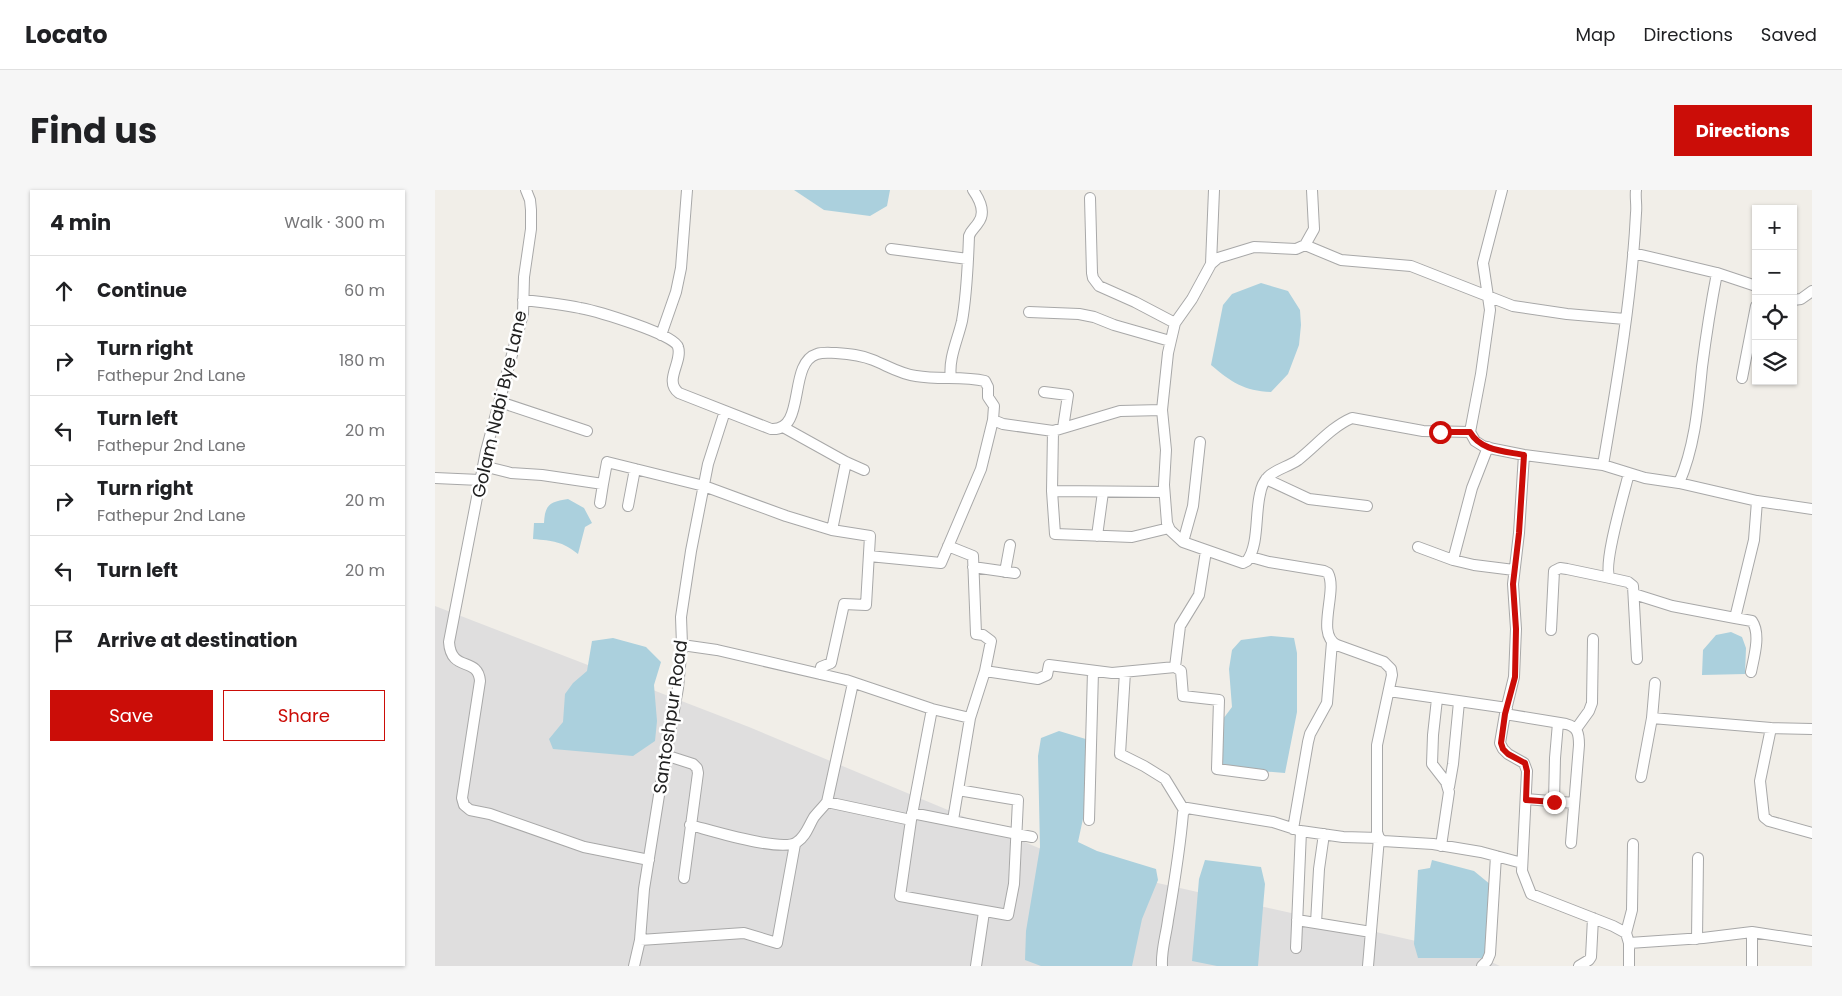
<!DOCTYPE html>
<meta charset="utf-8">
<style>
body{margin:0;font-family:Poppins,sans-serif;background:#f6f6f6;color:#202124}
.controls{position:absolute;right:15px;top:15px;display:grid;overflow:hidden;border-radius:0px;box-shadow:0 1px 4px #0004}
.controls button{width:45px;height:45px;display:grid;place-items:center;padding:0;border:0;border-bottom:1px solid #e0e0e0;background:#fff;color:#202124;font:25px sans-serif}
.stop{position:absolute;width:15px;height:15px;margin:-11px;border:4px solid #cb0d08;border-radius:50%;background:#fff}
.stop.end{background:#cb0d08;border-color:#fff;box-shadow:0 1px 5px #0008}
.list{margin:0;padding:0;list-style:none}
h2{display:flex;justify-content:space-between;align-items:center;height:65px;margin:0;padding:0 20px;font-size:21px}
h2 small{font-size:16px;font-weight:400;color:#757577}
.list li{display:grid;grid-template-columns:32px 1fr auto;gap:15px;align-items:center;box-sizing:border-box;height:70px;padding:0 20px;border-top:1px solid #e0e0e0}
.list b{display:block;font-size:19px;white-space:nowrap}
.list p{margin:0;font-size:16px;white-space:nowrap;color:#757577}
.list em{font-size:16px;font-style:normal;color:#757577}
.actions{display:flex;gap:10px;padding:15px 20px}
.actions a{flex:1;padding:11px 0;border:1px solid #cb0d08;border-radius:0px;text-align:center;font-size:18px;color:#cb0d08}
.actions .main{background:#cb0d08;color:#fff}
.icon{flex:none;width:28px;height:28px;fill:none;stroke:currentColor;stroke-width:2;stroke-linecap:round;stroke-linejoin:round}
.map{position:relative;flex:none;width:1377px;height:776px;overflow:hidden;border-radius:0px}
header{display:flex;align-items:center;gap:30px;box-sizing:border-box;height:70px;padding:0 25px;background:#fff;border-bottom:1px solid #e0e0e0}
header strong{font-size:24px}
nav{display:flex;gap:28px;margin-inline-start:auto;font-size:18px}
.intro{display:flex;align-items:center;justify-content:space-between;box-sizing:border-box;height:120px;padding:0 30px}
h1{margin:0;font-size:35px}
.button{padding:12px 22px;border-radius:0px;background:#cb0d08;color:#fff;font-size:18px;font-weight:700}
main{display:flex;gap:30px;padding:0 30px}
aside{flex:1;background:#fff;border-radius:0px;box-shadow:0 1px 4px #0004}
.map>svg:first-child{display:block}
</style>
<header>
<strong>Locato</strong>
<nav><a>Map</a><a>Directions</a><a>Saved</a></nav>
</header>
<div class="intro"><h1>Find us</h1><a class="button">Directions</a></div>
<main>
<aside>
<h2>4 min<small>Walk · 300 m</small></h2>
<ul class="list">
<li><svg class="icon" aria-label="ahead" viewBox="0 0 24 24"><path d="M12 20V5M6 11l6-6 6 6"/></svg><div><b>Continue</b></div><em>60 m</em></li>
<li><svg class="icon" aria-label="right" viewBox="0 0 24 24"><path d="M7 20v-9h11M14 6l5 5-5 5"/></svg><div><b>Turn right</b><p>Fathepur 2nd Lane</p></div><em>180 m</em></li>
<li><svg class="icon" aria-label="left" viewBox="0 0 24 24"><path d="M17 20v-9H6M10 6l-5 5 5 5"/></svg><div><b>Turn left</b><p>Fathepur 2nd Lane</p></div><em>20 m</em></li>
<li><svg class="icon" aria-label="right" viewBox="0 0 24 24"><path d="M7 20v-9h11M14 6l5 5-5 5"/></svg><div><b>Turn right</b><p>Fathepur 2nd Lane</p></div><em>20 m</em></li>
<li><svg class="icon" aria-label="left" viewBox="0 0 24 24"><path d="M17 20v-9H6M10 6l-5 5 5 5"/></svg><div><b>Turn left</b></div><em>20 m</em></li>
<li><svg class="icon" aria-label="arrive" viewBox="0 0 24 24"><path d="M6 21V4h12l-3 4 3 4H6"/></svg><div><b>Arrive at destination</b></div></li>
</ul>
<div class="actions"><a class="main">Save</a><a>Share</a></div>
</aside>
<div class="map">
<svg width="1377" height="776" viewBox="0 0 1377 776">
<rect width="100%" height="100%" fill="#f1eee8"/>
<path fill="#dfdede" d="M 0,416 L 314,537 L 647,676 L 1039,764 L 1065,776 L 0,776 Z"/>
<path fill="#abd0dd" d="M 359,0 L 455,0 L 452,16 L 435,26 L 389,20 Z
M 826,93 L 853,101 L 865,120 L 866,135 L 864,155 L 853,184 L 836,202 C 809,201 796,192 776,175 L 788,115 L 797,104 Z
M 133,309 L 149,318 L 157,333 L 150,337 L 143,364 C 127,351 118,351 98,349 L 99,333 L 109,333 C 110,314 115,312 133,309 Z
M 1296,442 L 1307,447 L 1311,458 L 1310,484 L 1267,485 L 1268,460 L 1281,445 Z
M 836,446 L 859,448 L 862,463 L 862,522 L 850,583 L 788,578 L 788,529 L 797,517 L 794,479 L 797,460 L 806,450 Z
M 178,448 L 211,457 L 226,472 L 219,495 L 222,531 L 220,551 L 198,566 L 118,559 L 114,549 L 128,532 L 130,504 L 138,493 L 152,481 L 157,451 Z
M 624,541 L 654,550 L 655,596 L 643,652 L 662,661 L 721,679 L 723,690 L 707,729 L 697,776 L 606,776 L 590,770 L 591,741 L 605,657 L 603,566 L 606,548 Z
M 770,670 L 826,677 L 830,694 L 823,776 L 782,776 L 757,771 L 764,689 Z
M 997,670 L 1039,681 L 1056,695 L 1053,768 L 983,768 L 979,754 L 983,680 L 995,678 Z"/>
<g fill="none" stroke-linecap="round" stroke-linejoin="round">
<defs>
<path id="street" d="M 91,0 L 95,10 L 96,20 L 96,39 L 89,87 L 88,124 L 51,261 L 14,452 C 16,483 43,466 45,491 L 27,608 L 29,615 L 35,620 L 55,624 L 149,657 L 214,670
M 877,0 L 879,39 L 870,55 L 861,59 L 819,57 L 783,68 L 776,74 L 757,109 L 740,133 L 733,163 L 727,220 L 731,260 L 729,295 L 732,333 L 735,340 L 748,352 L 808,373 L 812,371 C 824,355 820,324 825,304 C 826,298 829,291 833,287 C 841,279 853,277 863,270 C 881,256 896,237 917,228 L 988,241 L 1035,242
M 1067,0 L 1048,73 L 1055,120 L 1046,184 L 1035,242 L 1040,251 L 1048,256 L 1059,259 L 1089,265 L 1168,275 L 1210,288 L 1244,293 L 1322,311 L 1377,319
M 655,8 L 657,83 L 658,88 L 664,96 L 700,112 L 740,133
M 870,55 L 906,70 L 976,76 L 1078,116 L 1132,124 L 1190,129
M 456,59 L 533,69
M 1198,63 L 1282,83 L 1321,96
M 776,74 L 779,0
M 88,110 C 107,112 126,114 145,118 C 161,121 240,144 243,157 C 248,172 228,191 244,203 L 336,239 C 372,242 352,173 382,164 C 388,162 395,163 401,163 C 414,164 426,165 438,170 C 453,176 465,184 481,186 C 504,190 527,186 550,191 L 553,197 L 553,207 L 559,216 L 558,230 L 568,234 L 618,241 L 685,221 L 727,220
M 1358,110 L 1366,109 L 1377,101
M 594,122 L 644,124 L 659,127 L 679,135 L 735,151
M 226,145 L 241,102 L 246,78 L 252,0
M 516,188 C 513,169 523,149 527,131 C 532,103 533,74 534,46 C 536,40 540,38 543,33 C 551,23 545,10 538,0
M 1307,188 L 1321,116
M 609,202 L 633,205 L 628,238
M 65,212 L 152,241
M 348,237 L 411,272 L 429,280
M 618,241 L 617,301 L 729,302
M 1089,265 L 1084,343 L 1078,394 L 1081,439 L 1079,487 L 1070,524 L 1065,553 L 1068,559 L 1073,564 L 1089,573 L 1092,581 L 1087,681 L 1096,704 L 1178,736 L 1191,743 L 1194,753 L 1194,776
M 1168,275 C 1182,193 1197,106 1201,23 C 1202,15 1200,8 1201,0
M 48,276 L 76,283 L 107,285 L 168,294 L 172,272 L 269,296 L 351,326 L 397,340 L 435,346 L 431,415 L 409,414 L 396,473 L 386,477 L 385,484
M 1194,283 C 1190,300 1167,376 1175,388 L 1193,392 L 1198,396 L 1202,469
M 0,288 L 45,290
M 831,289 L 874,309 L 932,316
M 1244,293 C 1260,256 1263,217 1267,177 C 1271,146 1276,114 1282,83
M 617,301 L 620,344 L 697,347 L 734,338
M 165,313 L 168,294
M 193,316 L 200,279
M 397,340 L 411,272
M 662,346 L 668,302
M 748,352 L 758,316 L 765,252
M 513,356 L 538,366 L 541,444 L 548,445 L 556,451 L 550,481
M 983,357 L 1018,370 L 1039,375 L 1079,380
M 434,366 L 506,373 L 546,279 L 558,230
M 816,367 L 834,372 L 889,381 L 893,383 C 903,402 880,444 902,455 L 949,472 L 956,479 L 957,485 L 942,555 L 942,642 L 944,648 L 948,651 L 998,654 L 1046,662 L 1087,673
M 1018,370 L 1037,298 L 1053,257
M 538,377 L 580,383
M 570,382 L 575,355
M 1199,404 L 1237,416 L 1300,428
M 1116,440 L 1119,381 L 1125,378 L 1132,379 L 1175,388
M 247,455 L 282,460 L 411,490 L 497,519 L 535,528
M 740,477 L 745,436 L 764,405 L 771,361
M 690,482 L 685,564 L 709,576 L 730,589 L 749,620
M 1316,482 C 1319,467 1326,444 1317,431 L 1300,428 L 1319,350 L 1322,311
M 954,501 L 1072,518
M 1002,509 L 998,545 L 997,574 L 1011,592 L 1014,602 L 1006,656
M 497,519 L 476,630 L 465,706 L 573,725 L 579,694 L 583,610 L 523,600
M 1070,524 L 1131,534 C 1143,537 1144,544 1144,555 L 1136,653
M 1217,528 L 1336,538 L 1377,539
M 1336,538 L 1325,591 L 1329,627 L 1334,631 L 1377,643
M 1141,539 L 1154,521 L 1157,513 L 1158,449
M 230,565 L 258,574 L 262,578 L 263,583 L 249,688
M 1206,587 L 1217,528 L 1220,493
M 1014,597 L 1018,574 L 1024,512
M 1091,609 L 1139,613
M 392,612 L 476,630
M 1119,612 L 1120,568 L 1123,533
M 477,623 L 597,647
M 518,630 L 535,528 L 550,481 L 603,489 L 612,485 L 614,475 L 677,483 L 740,477 L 746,481 L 748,506 L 784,510 L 782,579 L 828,585
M 654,630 L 658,481
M 255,635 C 275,640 347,663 362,652 C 371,646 373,637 379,627 C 383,622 388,617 392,612 L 418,493
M 858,639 L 873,552 L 875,544 L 892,513 L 897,452
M 862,730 L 936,742
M 881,733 L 884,679 L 889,644
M 1191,743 L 1197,720 L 1198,654
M 1262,749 L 1263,668
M 205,750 L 309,743 L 342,753 L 360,654
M 1194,753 L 1268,748 L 1317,742 L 1377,751
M 861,758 L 866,641
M 199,776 L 205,750 L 209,699 L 225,599 L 243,498 L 247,455 L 246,427 L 256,361 L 273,274 L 290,221
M 541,776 L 549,722
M 727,776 C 726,760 731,746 733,730 C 739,695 745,659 748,623 L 752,618 L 838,632 L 866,641 L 908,647 L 944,648 L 933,776
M 1047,776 L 1052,771 L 1055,764 L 1061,666
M 1144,776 L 1154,770 L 1156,767 L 1158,728
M 1317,776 L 1317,742"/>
</defs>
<use href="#street" stroke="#a8a8a8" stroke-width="12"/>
<use href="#street" stroke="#fff" stroke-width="10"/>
</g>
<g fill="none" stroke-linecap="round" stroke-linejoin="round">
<path stroke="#cb0d08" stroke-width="6" d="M 1005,242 L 1035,242 C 1046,261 1069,261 1089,265 L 1084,343 L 1078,394 L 1081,439 L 1080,487 L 1070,524 L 1066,553 L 1068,559 L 1073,564 L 1090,573 L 1092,581 L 1091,610 L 1119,612"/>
</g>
<g text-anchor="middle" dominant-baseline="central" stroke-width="5" stroke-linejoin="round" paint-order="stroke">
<g font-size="18" fill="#212121" stroke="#fff">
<text transform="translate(64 214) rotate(-77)">Golam Nabi Bye Lane</text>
<text transform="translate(235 527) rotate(-82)">Santoshpur Road</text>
</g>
</g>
</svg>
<div class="controls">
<button>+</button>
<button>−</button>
<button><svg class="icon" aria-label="locate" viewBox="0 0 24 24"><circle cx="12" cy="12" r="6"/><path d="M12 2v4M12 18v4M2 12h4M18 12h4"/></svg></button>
<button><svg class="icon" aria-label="layers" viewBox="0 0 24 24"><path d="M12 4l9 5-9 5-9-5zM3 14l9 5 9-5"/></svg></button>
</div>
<div class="stop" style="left:1005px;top:242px"></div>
<div class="stop end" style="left:1119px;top:612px"></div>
</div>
</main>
